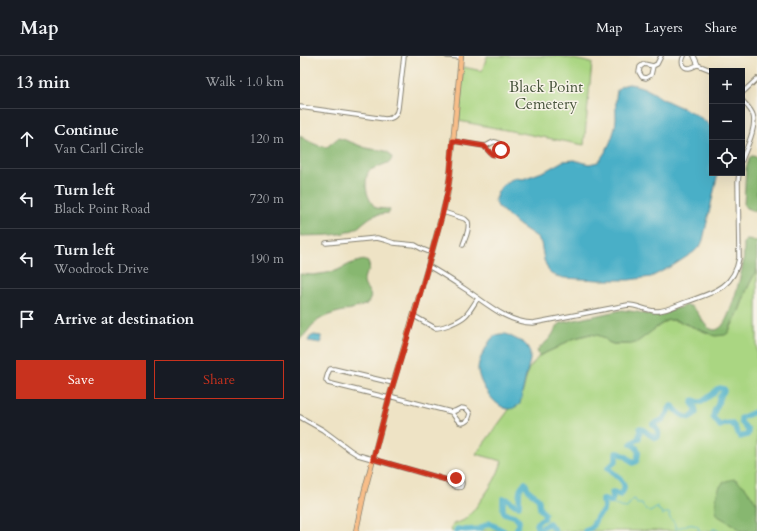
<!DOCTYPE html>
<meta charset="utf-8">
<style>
body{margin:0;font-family:Cardo,serif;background:#20242c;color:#f1f3f6}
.controls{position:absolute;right:12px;top:12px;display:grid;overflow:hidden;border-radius:0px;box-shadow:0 4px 16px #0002}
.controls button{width:36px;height:36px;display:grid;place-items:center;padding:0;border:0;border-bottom:1px solid #363941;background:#171b24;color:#f1f3f6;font:20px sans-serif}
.stop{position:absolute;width:12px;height:12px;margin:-9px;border:3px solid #c8321e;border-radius:50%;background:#fff}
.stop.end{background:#c8321e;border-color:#fff;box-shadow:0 1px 4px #0008}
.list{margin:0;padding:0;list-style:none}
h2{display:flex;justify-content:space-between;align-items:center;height:52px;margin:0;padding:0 16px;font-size:17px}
h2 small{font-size:13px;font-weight:400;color:#9ea1a6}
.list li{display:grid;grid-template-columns:26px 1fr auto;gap:12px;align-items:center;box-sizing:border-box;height:60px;padding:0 16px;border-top:1px solid #363941}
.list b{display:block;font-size:15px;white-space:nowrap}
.list p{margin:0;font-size:13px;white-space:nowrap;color:#9ea1a6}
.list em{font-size:13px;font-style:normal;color:#9ea1a6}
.actions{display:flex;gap:8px;padding:12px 16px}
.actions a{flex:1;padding:9px 0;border:1px solid #c8321e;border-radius:0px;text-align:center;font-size:14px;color:#c8321e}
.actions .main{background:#c8321e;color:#fff}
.icon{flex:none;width:22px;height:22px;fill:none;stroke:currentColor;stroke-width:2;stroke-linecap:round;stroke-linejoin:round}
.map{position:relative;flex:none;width:457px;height:475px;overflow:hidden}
header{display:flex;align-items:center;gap:24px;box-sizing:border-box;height:56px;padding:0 20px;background:#171b24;border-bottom:1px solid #363941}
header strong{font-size:19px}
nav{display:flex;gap:22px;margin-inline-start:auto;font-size:14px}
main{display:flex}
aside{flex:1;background:#171b24}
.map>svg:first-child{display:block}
</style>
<header>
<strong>Map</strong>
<nav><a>Map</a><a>Layers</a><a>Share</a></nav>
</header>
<main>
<aside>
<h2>13 min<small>Walk · 1.0 km</small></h2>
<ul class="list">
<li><svg class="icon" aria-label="ahead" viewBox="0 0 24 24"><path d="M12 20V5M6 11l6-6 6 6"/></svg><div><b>Continue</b><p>Van Carll Circle</p></div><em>120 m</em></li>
<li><svg class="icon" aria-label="left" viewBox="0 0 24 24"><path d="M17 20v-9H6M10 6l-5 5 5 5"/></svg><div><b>Turn left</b><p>Black Point Road</p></div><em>720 m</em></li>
<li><svg class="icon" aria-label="left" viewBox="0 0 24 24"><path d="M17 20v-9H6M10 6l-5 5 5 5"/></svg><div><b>Turn left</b><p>Woodrock Drive</p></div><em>190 m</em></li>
<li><svg class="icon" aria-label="arrive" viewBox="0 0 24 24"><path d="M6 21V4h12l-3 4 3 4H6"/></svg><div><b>Arrive at destination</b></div></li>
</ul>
<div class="actions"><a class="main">Save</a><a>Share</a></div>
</aside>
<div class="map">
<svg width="457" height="475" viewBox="0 0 457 475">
<rect width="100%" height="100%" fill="#f7f3e8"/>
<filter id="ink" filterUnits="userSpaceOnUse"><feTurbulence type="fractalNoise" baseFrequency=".025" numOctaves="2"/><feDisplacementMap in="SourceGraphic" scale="8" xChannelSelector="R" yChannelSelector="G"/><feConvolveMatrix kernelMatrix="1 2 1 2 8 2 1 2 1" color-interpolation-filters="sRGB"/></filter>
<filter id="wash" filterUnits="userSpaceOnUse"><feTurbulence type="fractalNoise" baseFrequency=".012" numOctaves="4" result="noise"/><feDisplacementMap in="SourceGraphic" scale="16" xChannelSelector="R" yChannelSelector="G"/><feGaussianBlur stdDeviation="0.9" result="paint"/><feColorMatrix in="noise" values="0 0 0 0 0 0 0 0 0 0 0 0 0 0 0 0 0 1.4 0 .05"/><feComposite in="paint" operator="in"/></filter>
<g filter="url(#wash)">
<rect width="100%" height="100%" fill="#eee3c5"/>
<path fill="#aad682" stroke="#63794f" d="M 187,0 L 260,0 L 292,7 L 284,89 L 159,65 L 163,11 L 182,15 Z
M 457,213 L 457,475 L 152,475 L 151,474 C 152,465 156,468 162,465 C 165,464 167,461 169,459 C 174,455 177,449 181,444 C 190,432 198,420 202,405 L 176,398 L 223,335 L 228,314 L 239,300 L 256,292 L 272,283 L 290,278 L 297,279 L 303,281 L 308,286 L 313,288 L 331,288 L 368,264 C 378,264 384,268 393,271 C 403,274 417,275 428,277 L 439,255 L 447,233 Z"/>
<path fill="#87b770" stroke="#526a46" d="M 0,80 C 8,85 18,91 27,91 L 38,82 C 48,84 57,89 66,92 C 73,94 79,93 85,95 C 89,96 90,98 92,102 L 90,106 L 70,114 L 68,116 C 64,129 66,142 76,152 L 87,153 L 90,154 L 89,157 C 81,158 74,158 68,163 C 62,167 59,172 53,174 C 37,181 17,179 0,180 Z
M 452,100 L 457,101 L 457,156 L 446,152 L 444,149 L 446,112 L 450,101 Z
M 446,184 L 457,185 L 457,213 L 447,233 L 439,255 L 432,268 L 428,277 L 425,279 L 415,280 L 381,266 L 374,264 L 368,264 L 360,269 L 336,287 L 331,288 L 313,288 L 308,286 L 303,281 L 297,279 L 290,278 L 272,283 L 256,292 L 239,300 L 237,294 L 238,293 C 242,289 247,286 250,282 C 255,276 255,271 261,267 L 322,254 L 337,256 L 345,258 L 359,259 L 387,249 C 400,251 401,272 414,274 C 417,274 420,272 422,270 C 431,259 440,223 443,208 C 444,201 444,194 444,187 Z
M 63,204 L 68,206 C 73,217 64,215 64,224 C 63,235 77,235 67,248 C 51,255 32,255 17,265 C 10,270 7,278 0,283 L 0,218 L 13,219 L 27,217 L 38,214 L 50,208 Z
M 435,423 L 445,431 L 457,447 L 457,475 L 441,475 L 438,472 L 418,460 C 413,453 416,433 423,427 C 426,424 431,424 435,423 Z"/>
<path fill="#48afc7" stroke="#326672" d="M 329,28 C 336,29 344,31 350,35 C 355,37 359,41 363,43 C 380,52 400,57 412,72 L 412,117 L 418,117 L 403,184 L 401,189 L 394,196 L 374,209 L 351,221 L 329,224 L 299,224 L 264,222 L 256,220 L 251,218 L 249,216 L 244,204 L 241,187 L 237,181 L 219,169 L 198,151 L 195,145 L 197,138 L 201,131 L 208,125 L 215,122 L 223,123 L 245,115 L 263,105 L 274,104 L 289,108 L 298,106 C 308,94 315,78 316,63 C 316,53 315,44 317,34 C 320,30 324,29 329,28 Z
M 200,278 L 206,278 L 224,287 L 227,290 L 230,296 L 230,304 L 225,324 L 220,348 C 216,351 213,353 208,353 C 194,351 178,326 178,313 C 178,305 183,297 187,290 C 190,284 193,279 200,278 Z
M 14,279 L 21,280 L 22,285 L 21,287 L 8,285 L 10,281 Z"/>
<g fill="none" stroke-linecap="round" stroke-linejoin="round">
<path stroke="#48afc7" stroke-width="1" d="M 311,446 L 320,451 L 327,452 L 332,444 L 335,443 L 337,448 L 342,448 C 343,452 346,453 350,456 L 358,451 L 358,454 L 361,455 L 363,459 L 365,457 L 369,457 L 370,458 L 369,460 C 371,465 376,465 375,473 C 380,471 384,471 388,468 L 398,470 L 399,475 L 401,475
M 412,475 L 413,473 L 417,473 L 421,475 L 424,474"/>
<path stroke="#48afc7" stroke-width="5.5" d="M 156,475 L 157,473 L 166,474 L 179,473 L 189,467 L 204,475
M 216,475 L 219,467 L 219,464 L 214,460 L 204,457 L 203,453 L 203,443 L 207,443 L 215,449 L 219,450 C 220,442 217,432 225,427 L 229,435 L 237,441 L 239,445 L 240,453 L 245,458 L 244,462 C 240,464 236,466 237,472 L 238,473 C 243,473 245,468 249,467 L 255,475
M 285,475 L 292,471 L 297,461 L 303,455 L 304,450 L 302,443 L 305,443 L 311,446 L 313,442 L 312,436 L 314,436 L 320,439 C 332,427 315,420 308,412 L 316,405 L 316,397 L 319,397 L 327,401 L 333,407 L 336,406 C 337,404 339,397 338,394 C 337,391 333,389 331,388 L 339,382 L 340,372 C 345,374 350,380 356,382 L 358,381 C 360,375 356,372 353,368 C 356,366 359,366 362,364 C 366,361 368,354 371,350 L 373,350 C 376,356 383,361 390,362 L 396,357 L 395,351 L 392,347 L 392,345 L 394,344 L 398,346 L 402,346 L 408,341 L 413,338 L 417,333 L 420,332 L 424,333 L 424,335 L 419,342 L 418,348 L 414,356 L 413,361 L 420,370 C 422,369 427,367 430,367 C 436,368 437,378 440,381 L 447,379 L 448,378 L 448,374 L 441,366 L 441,362 L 457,355"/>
</g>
</g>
<g filter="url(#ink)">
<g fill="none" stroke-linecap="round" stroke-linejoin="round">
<defs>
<path id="minor" d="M 147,0 L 161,1
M 384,0 C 381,5 382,12 389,12 C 393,12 395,9 398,9 L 394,0
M 344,8 L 353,10 L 351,19 L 346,22 L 342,21 L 339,16 L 340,11 Z
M 398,9 L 413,15
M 353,10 L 357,8 L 361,0
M 442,37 L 457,23
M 442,44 C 446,49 451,53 453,59 C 457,71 446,93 442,104
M 0,51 L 85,63 C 93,63 97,59 98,52 L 104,0
M 153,85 L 184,90 C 189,94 190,101 198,98 L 201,94 L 200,88 C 192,82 191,90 184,90
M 143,156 L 165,163 L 168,166 C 170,174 165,182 163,189
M 26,187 L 77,182 L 85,184 L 94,187 L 115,189 L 122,193 L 132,197
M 128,210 C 141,217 153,225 165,233 C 185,246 207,267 233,267 L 328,249 C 339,249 348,256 359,255 C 368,254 377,249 386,246 C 411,237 434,233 439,202 L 438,126 L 439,117
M 114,260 L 135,272 C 141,272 145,270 151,268 C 168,261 168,257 178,242
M 89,340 L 151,356
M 89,342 L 28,327 L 26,324 L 28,317 L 30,313 L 34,313 L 93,327
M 161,352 C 165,352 169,354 170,358 L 168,364 C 159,372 157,362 151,356 L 155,355 Z
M 0,361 L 23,374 L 50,394 L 58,399 L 147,424
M 153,422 C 157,422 162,423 162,428 L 161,431 C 155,433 151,428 147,424 Z"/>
<path id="major" d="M 56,475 L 64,437 L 89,342 L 128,210 L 147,140 L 150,119 L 161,0"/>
</defs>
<use href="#minor" stroke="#858070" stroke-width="5.5"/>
<use href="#major" stroke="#858070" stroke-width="6"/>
<use href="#minor" stroke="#fff" stroke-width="3.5"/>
<use href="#major" stroke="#f7bd88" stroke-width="4.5"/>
</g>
</g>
<g fill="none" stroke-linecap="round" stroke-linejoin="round" filter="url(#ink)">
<path stroke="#c8321e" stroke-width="5" d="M 156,422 L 147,424 L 73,403 L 89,342 L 114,260 L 143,156 L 148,133 L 150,119 L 153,85 L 184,90 C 189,94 190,101 198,98 L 201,94"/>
</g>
<g text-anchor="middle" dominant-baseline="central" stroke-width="3" stroke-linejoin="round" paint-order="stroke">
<g font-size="15" fill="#47543b" stroke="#f7f3e8">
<text x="246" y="31">Black Point<tspan x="246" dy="17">Cemetery</tspan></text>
</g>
</g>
</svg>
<div class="controls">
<button>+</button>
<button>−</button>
<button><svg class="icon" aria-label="locate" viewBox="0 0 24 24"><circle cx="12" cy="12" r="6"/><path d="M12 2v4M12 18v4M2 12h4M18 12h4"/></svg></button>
</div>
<div class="stop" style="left:201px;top:94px"></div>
<div class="stop end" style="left:156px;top:422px"></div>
</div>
</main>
